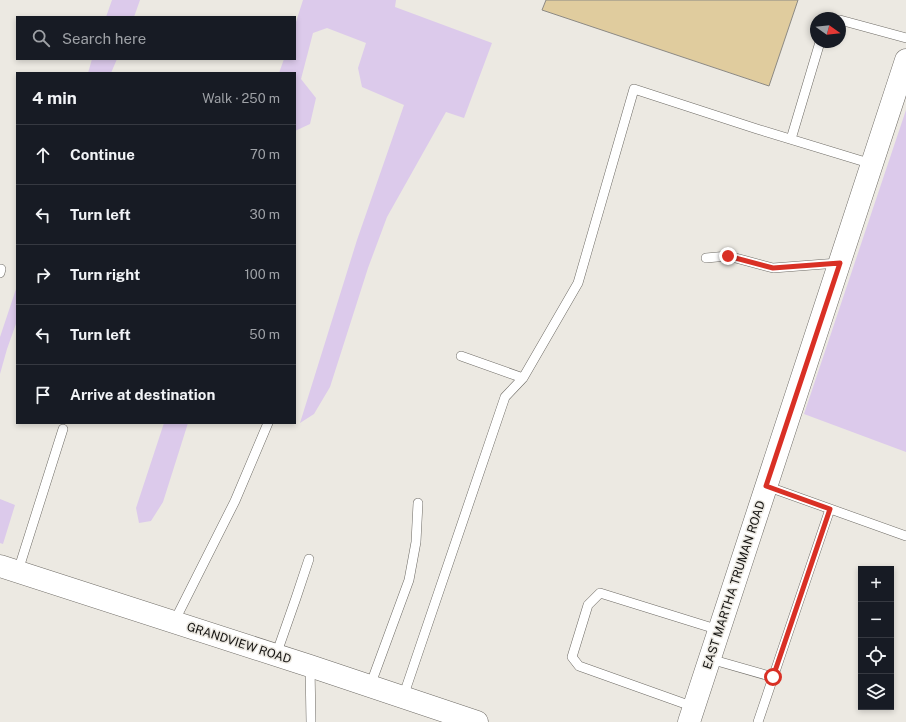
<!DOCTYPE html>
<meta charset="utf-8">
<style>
body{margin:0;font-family:"Public Sans",sans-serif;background:#242831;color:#f1f3f6}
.controls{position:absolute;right:12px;bottom:12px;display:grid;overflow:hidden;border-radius:0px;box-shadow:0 2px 6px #0003}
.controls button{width:36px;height:36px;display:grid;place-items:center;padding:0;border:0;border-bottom:1px solid #363941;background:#171b24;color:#f1f3f6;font:20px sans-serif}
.compass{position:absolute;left:810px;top:12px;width:36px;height:36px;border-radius:50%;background:#171b24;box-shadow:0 2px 6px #0003;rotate:105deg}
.stop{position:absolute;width:12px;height:12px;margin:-9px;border:3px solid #d93025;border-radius:50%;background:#fff}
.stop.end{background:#d93025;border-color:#fff;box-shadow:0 1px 4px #0008}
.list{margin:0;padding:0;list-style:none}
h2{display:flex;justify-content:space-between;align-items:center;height:52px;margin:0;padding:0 16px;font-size:17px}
h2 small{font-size:13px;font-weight:400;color:#9ea1a6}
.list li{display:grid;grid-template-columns:26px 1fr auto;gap:12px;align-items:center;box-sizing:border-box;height:60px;padding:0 16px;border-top:1px solid #363941}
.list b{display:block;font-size:15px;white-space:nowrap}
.list em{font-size:13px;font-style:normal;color:#9ea1a6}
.icon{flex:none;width:22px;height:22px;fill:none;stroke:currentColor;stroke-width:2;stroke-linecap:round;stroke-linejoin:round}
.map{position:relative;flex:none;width:906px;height:722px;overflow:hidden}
.search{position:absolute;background:#171b24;box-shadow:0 2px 6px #0003;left:16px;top:16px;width:280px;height:44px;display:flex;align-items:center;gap:10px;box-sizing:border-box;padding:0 14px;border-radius:0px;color:#9ea1a6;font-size:15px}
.panel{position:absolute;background:#171b24;box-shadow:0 2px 6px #0003;left:16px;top:72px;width:280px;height:352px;border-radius:0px}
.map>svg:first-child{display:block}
</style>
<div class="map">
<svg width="906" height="722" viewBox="0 0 906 722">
<rect width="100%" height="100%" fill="#ece9e2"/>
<path fill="#dccaeb" d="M 112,0 L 140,0 L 134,17 L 106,17 Z
M 303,0 L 396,0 L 395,7 L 492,43 L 464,118 L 446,112 L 387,217 L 368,268 L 330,387 L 314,414 L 300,423 L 357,240 L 404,105 L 362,87 L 358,68 L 366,43 L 327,28 L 313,33 L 301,79 L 316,98 L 310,124 L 295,131 L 295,73 L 279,73 L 284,59 L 295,59 L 295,25 Z
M 92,59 L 117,59 L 111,73 L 88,73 Z
M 906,110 L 906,452 L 804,414 Z
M 17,286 L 17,321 L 7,349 L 0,374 L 0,337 Z
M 164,423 L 188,423 L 163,502 L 151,521 L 139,523 L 136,508 Z
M 0,499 L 15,505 L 3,544 L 0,543 Z"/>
<path fill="#e0cc9e" stroke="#8c8983" d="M 546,0 L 798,0 L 769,86 L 542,10 Z"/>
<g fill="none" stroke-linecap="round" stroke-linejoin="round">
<defs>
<path id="service" d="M 828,18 L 828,17 L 831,18
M 840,20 L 906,38
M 791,139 L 820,42
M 706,258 L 728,256 L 773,268 L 838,263
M 0,269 L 1,269 L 0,273
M 461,356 L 523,378
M 766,486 L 906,536
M 18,571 L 63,429
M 174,622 L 235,501 L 268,423
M 276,655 L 296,598 L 309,559
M 710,659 L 773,677
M 310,666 L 311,722
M 370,686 L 409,580 L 416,542 L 418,503
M 403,697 L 505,397 L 523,378 L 578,283 L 634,89 L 757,129 L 872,164
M 694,707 L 579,666 L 572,657 L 588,605 L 600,593 L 719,630
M 758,722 L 830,509"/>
<path id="tertiary" d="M 0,566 L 310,666 L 477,722"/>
<path id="secondary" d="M 689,722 L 906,60"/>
</defs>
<use href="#service" stroke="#6e6b65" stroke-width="10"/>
<use href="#tertiary" stroke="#6e6b65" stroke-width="23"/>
<use href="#secondary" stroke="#6e6b65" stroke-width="23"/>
<use href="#service" stroke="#fff" stroke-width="9"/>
<use href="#tertiary" stroke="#fff" stroke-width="22"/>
<use href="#secondary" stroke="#fff" stroke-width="22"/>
</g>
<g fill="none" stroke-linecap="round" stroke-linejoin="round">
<path stroke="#d93025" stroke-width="5" d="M 728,256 L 773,268 L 840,263 L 766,486 L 830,509 L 773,677"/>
</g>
<g text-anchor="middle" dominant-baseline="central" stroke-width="3" stroke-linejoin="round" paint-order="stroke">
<g font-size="12" fill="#141311" stroke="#ece9e2">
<text transform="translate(734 585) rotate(-72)">EAST MARTHA TRUMAN ROAD</text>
<text transform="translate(239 643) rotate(18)">GRANDVIEW ROAD</text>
</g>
</g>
</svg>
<div class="controls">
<button>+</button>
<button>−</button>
<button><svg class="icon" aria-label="locate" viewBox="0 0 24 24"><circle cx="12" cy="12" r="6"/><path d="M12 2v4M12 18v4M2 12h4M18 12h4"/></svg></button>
<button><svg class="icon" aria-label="layers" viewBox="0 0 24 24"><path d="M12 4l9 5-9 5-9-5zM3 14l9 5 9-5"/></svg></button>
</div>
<svg class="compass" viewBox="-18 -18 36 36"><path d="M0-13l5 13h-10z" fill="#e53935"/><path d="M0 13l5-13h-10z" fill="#9ea1a6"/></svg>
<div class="stop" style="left:773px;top:677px"></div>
<div class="stop end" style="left:728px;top:256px"></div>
<div class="search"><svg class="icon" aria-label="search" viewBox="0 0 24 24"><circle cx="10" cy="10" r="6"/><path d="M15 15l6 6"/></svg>Search here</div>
<section class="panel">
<h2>4 min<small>Walk · 250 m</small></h2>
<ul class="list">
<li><svg class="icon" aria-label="ahead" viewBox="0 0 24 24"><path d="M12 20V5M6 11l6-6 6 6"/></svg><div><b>Continue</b></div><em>70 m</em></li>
<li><svg class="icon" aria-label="left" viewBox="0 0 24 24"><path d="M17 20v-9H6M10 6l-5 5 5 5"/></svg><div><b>Turn left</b></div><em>30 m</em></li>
<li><svg class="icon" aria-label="right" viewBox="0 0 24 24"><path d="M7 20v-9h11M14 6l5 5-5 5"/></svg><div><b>Turn right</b></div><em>100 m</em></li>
<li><svg class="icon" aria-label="left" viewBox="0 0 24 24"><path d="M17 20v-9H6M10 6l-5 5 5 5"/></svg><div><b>Turn left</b></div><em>50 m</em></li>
<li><svg class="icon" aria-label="arrive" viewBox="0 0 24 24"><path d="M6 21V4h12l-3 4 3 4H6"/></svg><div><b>Arrive at destination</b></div></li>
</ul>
</section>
</div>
